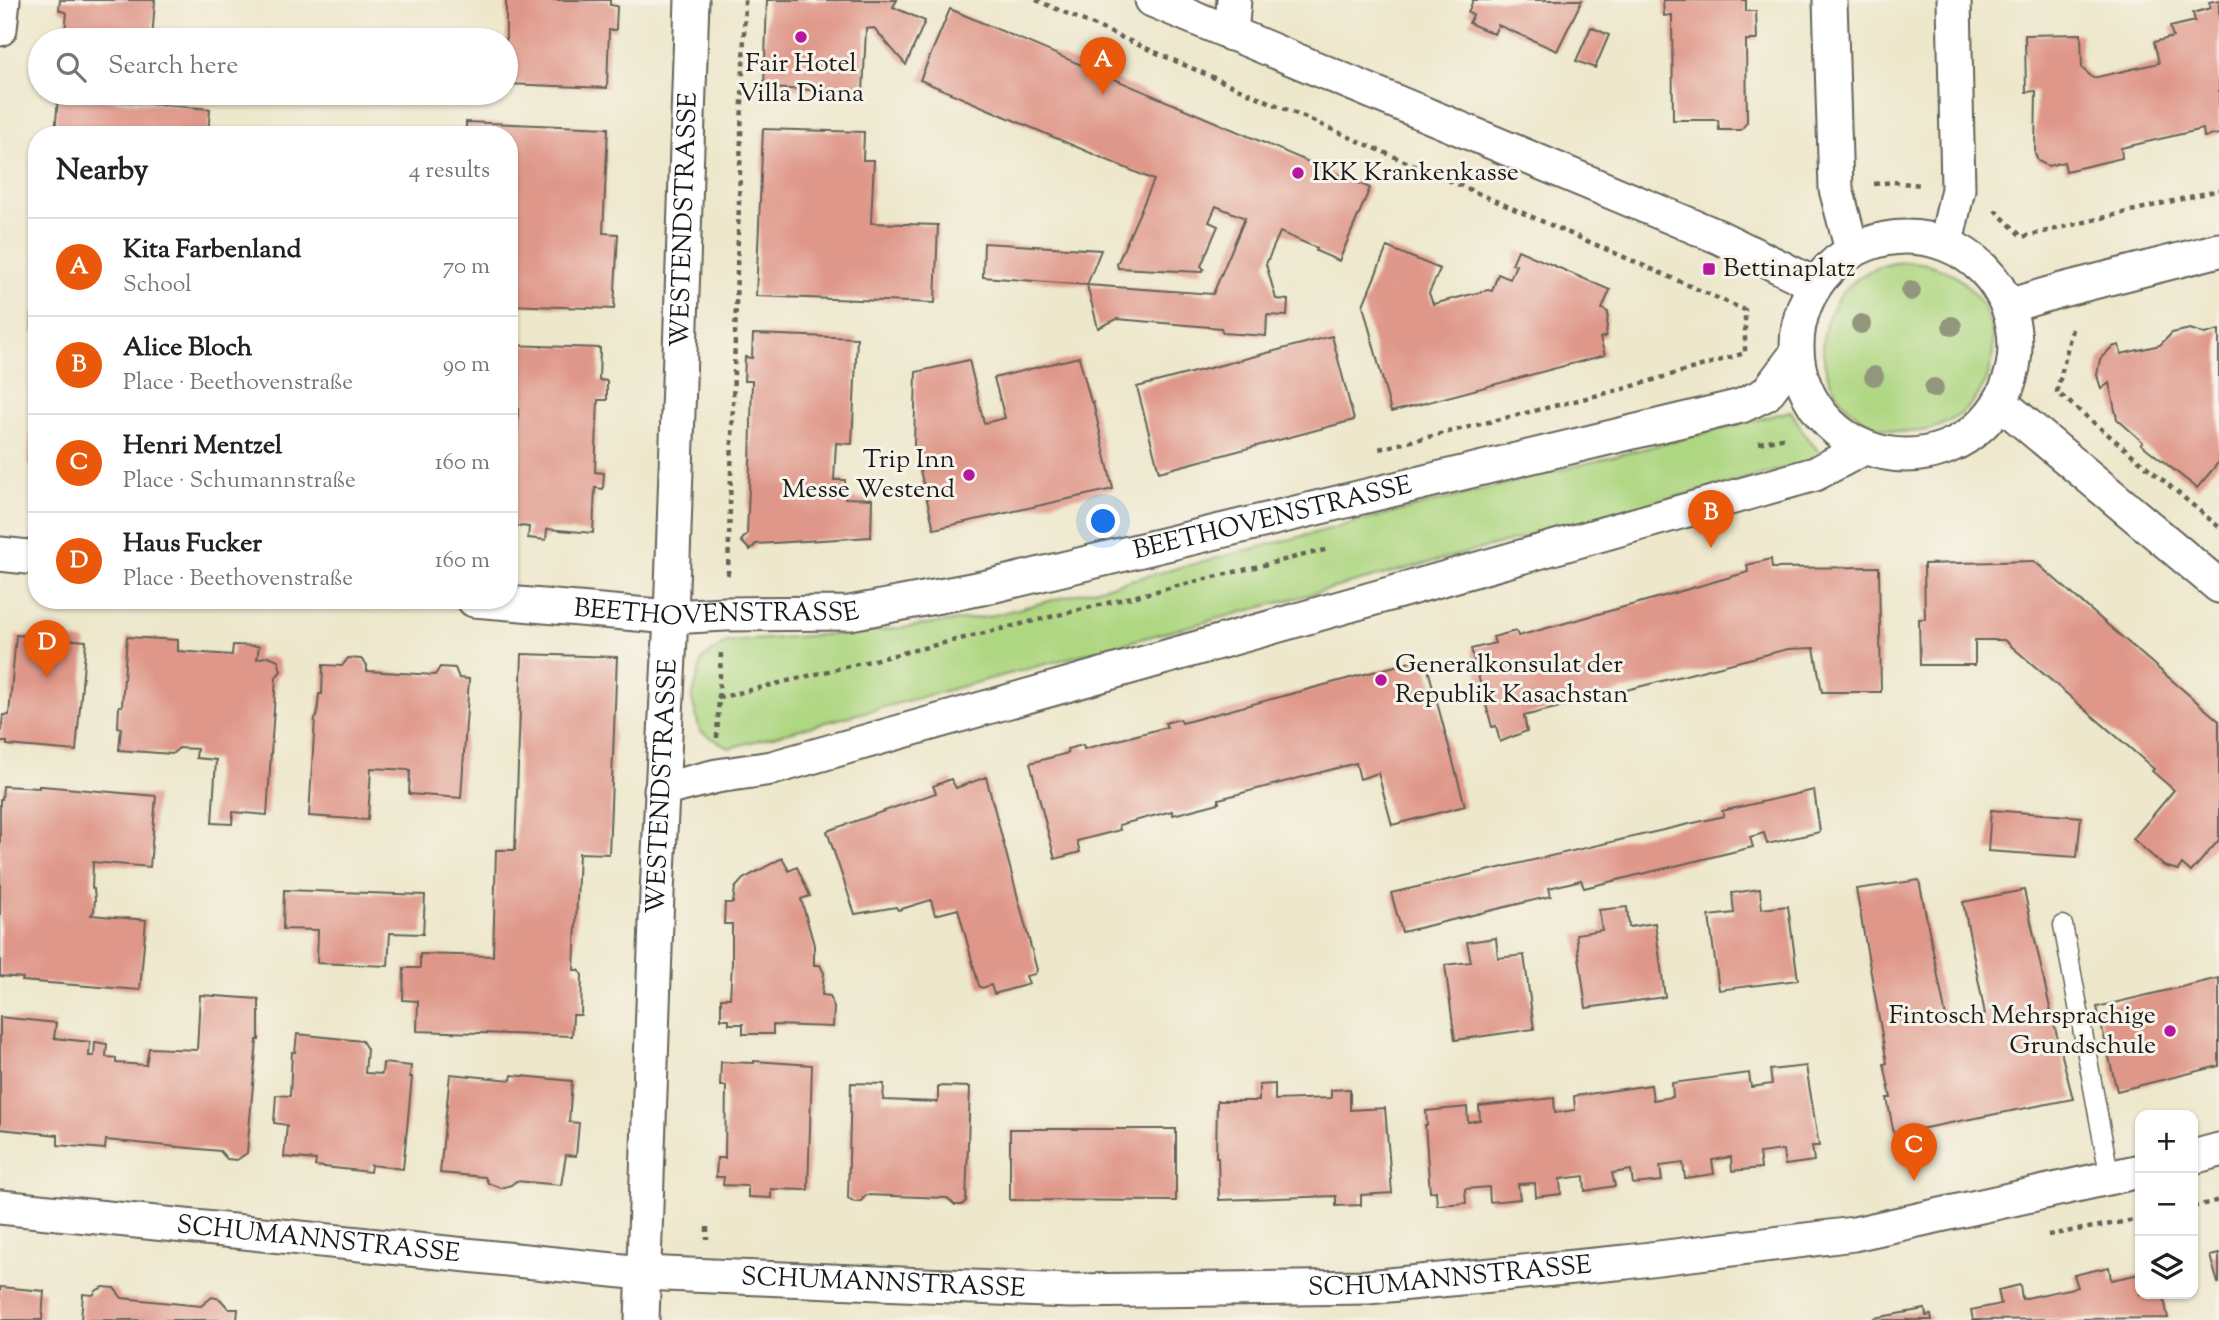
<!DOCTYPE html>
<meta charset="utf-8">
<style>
body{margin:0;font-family:"Sorts Mill Goudy",serif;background:#f2f2f2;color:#222}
.controls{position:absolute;right:21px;bottom:21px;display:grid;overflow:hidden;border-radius:14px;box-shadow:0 2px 5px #0004}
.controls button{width:63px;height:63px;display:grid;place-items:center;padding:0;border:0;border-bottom:2px solid #e0e0e0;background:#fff;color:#222;font:35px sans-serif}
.you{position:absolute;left:1104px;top:522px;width:24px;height:24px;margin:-18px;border:5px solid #fff;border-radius:50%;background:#1a73e8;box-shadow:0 0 0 10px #1a73e833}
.badge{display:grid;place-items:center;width:46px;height:46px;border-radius:50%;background:#ea580c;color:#fff;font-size:23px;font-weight:700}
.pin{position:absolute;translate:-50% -58px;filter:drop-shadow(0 2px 4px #0008)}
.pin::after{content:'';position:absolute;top:37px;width:24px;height:21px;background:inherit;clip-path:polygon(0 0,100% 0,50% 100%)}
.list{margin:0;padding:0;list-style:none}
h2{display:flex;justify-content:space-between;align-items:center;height:91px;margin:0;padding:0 28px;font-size:30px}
h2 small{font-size:23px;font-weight:400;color:#767676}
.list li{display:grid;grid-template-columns:46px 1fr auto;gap:21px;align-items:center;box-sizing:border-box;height:98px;padding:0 28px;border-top:2px solid #e0e0e0}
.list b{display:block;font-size:26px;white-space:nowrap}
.list p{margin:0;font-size:23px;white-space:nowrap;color:#767676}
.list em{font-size:23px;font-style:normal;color:#767676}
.icon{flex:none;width:38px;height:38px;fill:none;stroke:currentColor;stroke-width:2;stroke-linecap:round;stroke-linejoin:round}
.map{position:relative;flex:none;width:2219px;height:1320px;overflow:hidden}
.search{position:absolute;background:#fff;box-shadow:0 2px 5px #0004;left:28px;top:28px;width:490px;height:77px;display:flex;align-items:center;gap:18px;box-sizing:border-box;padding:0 24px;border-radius:38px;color:#767676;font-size:26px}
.panel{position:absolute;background:#fff;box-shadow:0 2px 5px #0004;left:28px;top:126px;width:490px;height:483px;border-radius:28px}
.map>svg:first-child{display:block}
</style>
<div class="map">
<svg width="2219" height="1320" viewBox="0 0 2219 1320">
<rect width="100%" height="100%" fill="#f7f3e8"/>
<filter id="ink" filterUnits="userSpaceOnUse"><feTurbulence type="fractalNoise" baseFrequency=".0143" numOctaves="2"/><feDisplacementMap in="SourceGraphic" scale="14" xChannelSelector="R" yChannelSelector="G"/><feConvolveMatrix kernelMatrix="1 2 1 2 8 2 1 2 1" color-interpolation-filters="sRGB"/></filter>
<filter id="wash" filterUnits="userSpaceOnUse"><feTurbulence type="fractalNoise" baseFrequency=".00686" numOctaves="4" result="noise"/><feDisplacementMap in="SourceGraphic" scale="28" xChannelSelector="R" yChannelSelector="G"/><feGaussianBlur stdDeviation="1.57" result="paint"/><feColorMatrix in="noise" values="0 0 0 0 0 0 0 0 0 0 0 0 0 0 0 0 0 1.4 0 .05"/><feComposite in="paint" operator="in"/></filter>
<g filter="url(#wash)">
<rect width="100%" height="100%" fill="#ede7cb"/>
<path fill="#afd782" stroke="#667a4f" stroke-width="2" d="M1823 347a85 85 0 1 1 170 0a85 85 0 1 1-170 0Z
M 1791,411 L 1807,438 L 1825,458 L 729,748 L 700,731 L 692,699 L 702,659 L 727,642 L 875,631 L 986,617 Z"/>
<g id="blocks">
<path fill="#df9789" d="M 60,0 L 155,0 L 152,40 L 64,40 L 67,13 L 59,10 Z
M 506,0 L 610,0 L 610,5 L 617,6 L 616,30 L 609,30 L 607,88 L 506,84 Z
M 767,0 L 897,0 L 893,7 L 925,21 L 906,65 L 874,28 L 866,29 L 863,92 L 764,88 Z
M 1473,0 L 1582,0 L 1557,51 L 1498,25 L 1494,34 L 1469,23 L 1473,15 L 1468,13 Z
M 1663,0 L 1746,0 L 1746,11 L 1756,11 L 1757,40 L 1746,40 L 1747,122 L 1741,130 L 1719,130 L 1718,120 L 1673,120 L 1672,15 L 1664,16 Z
M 2219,0 L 2219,134 L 2204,137 L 2203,129 L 2121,148 L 2122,158 L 2066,171 L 2064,162 L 2048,166 L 2038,161 L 2035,154 L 2036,91 L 2026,92 L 2025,35 L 2081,34 L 2082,68 L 2093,78 L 2159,63 L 2154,42 L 2173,37 L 2170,27 L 2195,21 L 2193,13 L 2211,8 L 2209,2 Z
M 950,9 L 1370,188 L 1339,261 L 1316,251 L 1317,248 L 1280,232 L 1266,264 L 1276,299 L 1288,300 L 1287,316 L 1267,315 L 1266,336 L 1223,333 L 1221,328 L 1117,319 L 1098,328 L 1087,285 L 983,277 L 984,243 L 1101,250 L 1087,285 L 1213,294 L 1245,218 L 1216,206 L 1209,222 L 1218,226 L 1201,266 L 1204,269 L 1201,272 L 1118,268 L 1117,264 L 1154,180 L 920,80 Z
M 1591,27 L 1609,35 L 1595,68 L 1576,61 Z
M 58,96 L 210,109 L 208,135 L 55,135 Z
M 466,122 L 608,128 L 603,233 L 618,234 L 614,309 L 509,305 L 509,236 L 512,236 L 513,191 L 509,191 L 509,135 L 466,135 Z
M 763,129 L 864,132 L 863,160 L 874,160 L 871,223 L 938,225 L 935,303 L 756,296 Z
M 1387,247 L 1440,269 L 1429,293 L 1433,304 L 1488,290 L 1492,291 L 1498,274 L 1510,279 L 1516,265 L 1512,264 L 1518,250 L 1610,290 L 1602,309 L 1608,312 L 1606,336 L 1600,338 L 1605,355 L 1391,412 L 1363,305 Z
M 33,311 L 37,311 L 37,333 L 32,333 Z
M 2190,329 L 2205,334 L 2219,330 L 2219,462 L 2197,488 L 2141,444 L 2143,442 L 2117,419 L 2109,383 L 2101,389 L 2097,375 L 2100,359 L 2112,347 L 2119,345 L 2121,354 L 2160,345 L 2172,333 Z
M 753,334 L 857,338 L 852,444 L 836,443 L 834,480 L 845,480 L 845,498 L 872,499 L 871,537 L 756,544 L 750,550 L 741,541 L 747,534 L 750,466 L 752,381 L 744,381 L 745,357 L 752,358 Z
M 1332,336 L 1354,420 L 1159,472 L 1137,387 Z
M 509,345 L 600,348 L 599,380 L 607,381 L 607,400 L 598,400 L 595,472 L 604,473 L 603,489 L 595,488 L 593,533 L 547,529 L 546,540 L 528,538 L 529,527 L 509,525 L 509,426 L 518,426 L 518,408 L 509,408 Z
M 1079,357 L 1091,402 L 1093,402 L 1113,489 L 934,529 L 914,445 L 916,372 L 969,360 L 984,423 L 1005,418 L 994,378 Z
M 35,378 L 37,378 L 37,474 L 28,463 Z
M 1771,559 L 1772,568 L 1879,567 L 1881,692 L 1822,692 L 1814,648 L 1788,649 L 1524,716 L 1527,731 L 1500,742 L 1496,726 L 1492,727 L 1471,649 L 1495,643 L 1493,637 L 1516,631 L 1518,636 L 1664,596 L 1748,572 L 1747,565 Z
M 2034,561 L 2219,721 L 2219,840 L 2191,872 L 2182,864 L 2178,870 L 2164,866 L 2133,839 L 2174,790 L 2152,771 L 2154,769 L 2130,748 L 2004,640 L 1975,640 L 1975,665 L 1920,665 L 1919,619 L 1925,619 L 1924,564 Z
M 16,635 L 86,641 L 76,751 L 7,745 L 7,742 L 0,742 L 3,715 L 9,715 Z
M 127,637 L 178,640 L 178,651 L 204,653 L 232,655 L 233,645 L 259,646 L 257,659 L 269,656 L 278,660 L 281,671 L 276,677 L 267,815 L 233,812 L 232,824 L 212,823 L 216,760 L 196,758 L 197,749 L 179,748 L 172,754 L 119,750 L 121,728 L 118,727 L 119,706 L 122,706 Z
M 522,654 L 617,657 L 609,854 L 579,853 L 574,970 L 579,970 L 582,975 L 581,1015 L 573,1015 L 572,1036 L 417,1031 L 418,1001 L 403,1000 L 404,968 L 420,968 L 420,954 L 493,956 L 496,850 L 515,850 Z
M 348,658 L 361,659 L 367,665 L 367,671 L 435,675 L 440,667 L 455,668 L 459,678 L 469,679 L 461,798 L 409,794 L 410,770 L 371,768 L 368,820 L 309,816 L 315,718 L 317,717 L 319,694 L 322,694 L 323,665 L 342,666 Z
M 1425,658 L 1465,806 L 1392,825 L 1378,773 L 1360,779 L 1356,763 L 1219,799 L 1219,803 L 1173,815 L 1172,811 L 1119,825 L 1120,830 L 1077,841 L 1080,852 L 1055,859 L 1030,763 L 1068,753 L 1067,749 L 1083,745 L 1084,749 L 1167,727 L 1165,723 L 1180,719 L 1182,723 Z
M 986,777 L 1037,970 L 1035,974 L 1026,976 L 1029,984 L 994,994 L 991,985 L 982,988 L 979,986 L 958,909 L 935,915 L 931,900 L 898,910 L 896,907 L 855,914 L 827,831 L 936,793 L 933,786 L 951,779 L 956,788 Z
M 3,786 L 39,788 L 39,786 L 42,786 L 156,796 L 150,867 L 93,862 L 92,888 L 94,889 L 95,900 L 94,911 L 91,915 L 146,920 L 140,990 L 22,981 L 23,978 L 0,976 L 0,799 L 2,799 Z
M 1814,790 L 1820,832 L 1767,844 L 1764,833 L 1750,837 L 1753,847 L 1584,888 L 1581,880 L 1549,888 L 1551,896 L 1402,932 L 1391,893 L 1724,816 L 1722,811 Z
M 1991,810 L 2081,817 L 2077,857 L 1988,851 Z
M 782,858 L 789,871 L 797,867 L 810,896 L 801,899 L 814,945 L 814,965 L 820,965 L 824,973 L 822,995 L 830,996 L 834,1007 L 833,1027 L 773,1025 L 773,1034 L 743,1034 L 743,1024 L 729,1024 L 729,1019 L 721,1019 L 721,998 L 730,998 L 732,963 L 732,924 L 724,924 L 725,903 L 733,903 L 735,888 L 743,879 Z
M 1919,880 L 1947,1022 L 1985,1014 L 1963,902 L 2024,890 L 2050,1008 L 2073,1099 L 1894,1134 L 1887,1098 L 1891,1098 L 1884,1064 L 1887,1063 L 1856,889 Z
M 1760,889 L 1762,909 L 1788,906 L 1798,980 L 1719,990 L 1709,916 L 1734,913 L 1732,893 Z
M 284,890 L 425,895 L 423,934 L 390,933 L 388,966 L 317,963 L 318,930 L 283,929 Z
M 1627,907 L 1629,927 L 1655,923 L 1665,997 L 1586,1008 L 1576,934 L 1602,930 L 1599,910 Z
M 1496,938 L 1498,958 L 1524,955 L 1534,1029 L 1455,1040 L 1445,965 L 1471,962 L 1467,942 Z
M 2219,978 L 2219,1066 L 2117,1091 L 2097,1007 Z
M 200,995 L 259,999 L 259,1040 L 257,1040 L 247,1153 L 237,1160 L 227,1159 L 220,1151 L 106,1140 L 105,1149 L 58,1145 L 58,1135 L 0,1129 L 0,1017 L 56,1023 L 54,1038 L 90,1042 L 89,1056 L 94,1056 L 95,1042 L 107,1044 L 106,1057 L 116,1058 L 116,1063 L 146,1065 L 149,1048 L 197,1050 Z
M 297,1034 L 362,1041 L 367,1049 L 365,1073 L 382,1074 L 383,1063 L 411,1066 L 410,1077 L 412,1077 L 403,1169 L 371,1165 L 370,1172 L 315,1166 L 316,1160 L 284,1157 L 287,1125 L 274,1123 L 276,1095 L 290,1096 L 292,1052 L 295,1052 Z
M 754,1061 L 812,1065 L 808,1190 L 771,1189 L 771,1198 L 748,1197 L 748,1186 L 723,1185 L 724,1177 L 716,1177 L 717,1158 L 725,1158 L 726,1086 L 720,1086 L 721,1062 L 754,1063 Z
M 1806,1066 L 1819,1146 L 1812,1146 L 1814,1161 L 1785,1165 L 1783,1150 L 1759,1153 L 1761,1168 L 1732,1171 L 1731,1157 L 1712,1160 L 1714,1174 L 1685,1178 L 1683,1163 L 1660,1166 L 1662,1181 L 1633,1184 L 1631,1170 L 1612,1173 L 1615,1186 L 1585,1191 L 1584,1176 L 1560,1179 L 1561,1194 L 1536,1197 L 1535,1183 L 1518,1184 L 1520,1199 L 1490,1202 L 1489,1187 L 1465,1189 L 1466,1203 L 1437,1205 L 1436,1191 L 1430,1192 L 1425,1125 L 1427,1125 L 1426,1111 L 1467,1107 L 1468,1122 L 1480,1120 L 1479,1106 L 1554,1098 L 1555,1113 L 1575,1110 L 1574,1096 L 1651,1085 L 1653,1100 L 1673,1097 L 1672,1083 L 1749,1073 L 1751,1087 L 1772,1084 L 1770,1070 Z
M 450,1074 L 511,1080 L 512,1075 L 572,1081 L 569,1122 L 579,1123 L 576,1156 L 566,1155 L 561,1185 L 516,1181 L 511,1185 L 501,1188 L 488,1183 L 485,1177 L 440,1173 Z
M 851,1083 L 884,1084 L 883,1100 L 910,1101 L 938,1102 L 938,1086 L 970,1087 L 966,1201 L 962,1205 L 955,1205 L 947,1198 L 866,1195 L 861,1201 L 855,1202 L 848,1198 Z
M 1275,1084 L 1275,1100 L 1331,1098 L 1331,1090 L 1350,1089 L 1350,1110 L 1385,1108 L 1392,1193 L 1361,1195 L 1361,1205 L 1336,1206 L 1336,1196 L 1219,1200 L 1218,1157 L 1216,1157 L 1217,1101 L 1259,1101 L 1259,1085 Z
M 1010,1129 L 1176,1129 L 1176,1201 L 1010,1200 Z
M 2219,1254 L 2219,1283 L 2218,1283 L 2210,1256 Z
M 2109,1267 L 2111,1280 L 2140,1274 L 2140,1294 L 2163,1294 L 2168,1318 L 1973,1320 L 1971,1310 L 2001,1304 L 1998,1290 L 2020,1285 L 2022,1299 L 2078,1287 L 2074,1275 Z
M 0,1287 L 44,1291 L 42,1320 L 0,1320 Z
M 104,1287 L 114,1288 L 122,1298 L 201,1306 L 212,1297 L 220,1299 L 229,1309 L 238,1309 L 237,1320 L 81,1320 L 83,1294 L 93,1295 L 97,1290 Z
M 1925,1309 L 1926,1316 L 1931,1315 L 1932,1320 L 1875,1320 L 1874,1318 Z"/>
</g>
</g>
<g filter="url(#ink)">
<use href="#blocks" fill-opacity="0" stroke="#656359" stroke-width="2"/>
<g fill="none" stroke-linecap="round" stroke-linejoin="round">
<defs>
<path id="lane" d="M 2063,925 L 2110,1179"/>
<g id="street">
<path d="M 1152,0 L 1719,237 L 1814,284"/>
<path d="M 1830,0 L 1836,189 L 1852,250"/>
<path d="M 0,29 L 3,0"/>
<path d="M 1231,34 L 1234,0"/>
<circle cx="1906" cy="346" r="109"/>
<path d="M 1946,243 L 1958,189 L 1954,0"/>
<path d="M 2008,306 L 2062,290 L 2219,250"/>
<path d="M 2001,403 L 2219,586"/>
<path d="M 0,554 L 37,558"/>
<path id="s1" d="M 474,600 L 671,617 L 725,614 L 850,613 L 987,587 L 1741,406 L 1766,394 L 1796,354"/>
<path d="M 661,790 L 717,776 L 772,768 L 1815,474 L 1864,448"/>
<path d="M 2193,1157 L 2219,1150"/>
<path id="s2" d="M 0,1207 L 642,1273 L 1070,1291 L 1368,1287 L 1626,1262 L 1854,1234 L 2140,1171"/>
<path id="s3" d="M 642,1320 L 657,893 L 671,617 L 692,0"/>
</g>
</defs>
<use href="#lane" stroke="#656359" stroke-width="21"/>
<use href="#street" stroke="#656359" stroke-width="37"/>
<path stroke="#656359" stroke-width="4.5" stroke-dasharray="5 5" stroke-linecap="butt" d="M 1036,0 L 1745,310 L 1745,353 L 1623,389 L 1375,450
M 1874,184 L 1893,182 L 1921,185
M 1995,210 L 2022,237 L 2219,190
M 2072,329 L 2057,392 L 2219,527
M 1759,443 L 1786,437
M 730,573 L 728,573 L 745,0
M 718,698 L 1329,549
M 717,738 L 721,653
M 2193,1207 L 2219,1200
M 707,1227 L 707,1239
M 2048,1235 L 2140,1219"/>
<use href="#lane" stroke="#fff" stroke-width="18"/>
<use href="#street" stroke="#fff" stroke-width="33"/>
</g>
<g fill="#92967c">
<circle cx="1911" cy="291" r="10"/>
<circle cx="1861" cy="324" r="10"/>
<circle cx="1952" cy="326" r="10"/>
<circle cx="1874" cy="376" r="10"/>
<circle cx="1934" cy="388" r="10"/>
</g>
</g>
<g fill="#b5179e" stroke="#f7f3e8" stroke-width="2.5">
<circle cx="801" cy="37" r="7"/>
<circle cx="1298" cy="173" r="7"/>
<rect x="1702" y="262" width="14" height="14" rx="3.5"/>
<circle cx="969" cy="475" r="7"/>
<circle cx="1381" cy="680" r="7"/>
<circle cx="2170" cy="1031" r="7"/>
</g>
<g text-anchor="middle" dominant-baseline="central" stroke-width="6" stroke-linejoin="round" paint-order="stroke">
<g font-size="26" fill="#1c1c1c" stroke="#f7f3e8" text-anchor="start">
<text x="801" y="64" text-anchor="middle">Fair Hotel<tspan x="801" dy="30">Villa Diana</tspan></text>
<text x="1312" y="173">IKK Krankenkasse</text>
<text x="1723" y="269">Bettinaplatz</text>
<text x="955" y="460" text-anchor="end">Trip Inn<tspan x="955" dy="30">Messe Westend</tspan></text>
<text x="1395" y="665">Generalkonsulat der<tspan x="1395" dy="30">Republik Kasachstan</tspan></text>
<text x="2156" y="1016" text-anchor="end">Fintosch Mehrsprachige<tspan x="2156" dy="30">Grundschule</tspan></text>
</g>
<g font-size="26" fill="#1c1c1c" stroke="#f7f3e8">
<text stroke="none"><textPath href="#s3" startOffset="1101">WESTENDSTRASSE</textPath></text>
<text stroke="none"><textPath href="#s1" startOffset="810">BEETHOVENSTRASSE</textPath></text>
<text stroke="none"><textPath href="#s1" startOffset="243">BEETHOVENSTRASSE</textPath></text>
<text stroke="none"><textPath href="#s3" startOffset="534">WESTENDSTRASSE</textPath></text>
<text stroke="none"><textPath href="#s2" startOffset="320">SCHUMANNSTRASSE</textPath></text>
<text stroke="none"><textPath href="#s2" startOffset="1454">SCHUMANNSTRASSE</textPath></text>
<text stroke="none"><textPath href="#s2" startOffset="887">SCHUMANNSTRASSE</textPath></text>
</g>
</g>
</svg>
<div class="controls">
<button>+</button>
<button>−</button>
<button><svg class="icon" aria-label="layers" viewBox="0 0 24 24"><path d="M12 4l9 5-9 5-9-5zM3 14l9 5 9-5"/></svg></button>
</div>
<div class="you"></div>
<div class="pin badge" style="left:1103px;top:95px">A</div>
<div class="pin badge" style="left:1711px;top:548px">B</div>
<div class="pin badge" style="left:1914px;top:1181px">C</div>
<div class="pin badge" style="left:47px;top:678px">D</div>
<div class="search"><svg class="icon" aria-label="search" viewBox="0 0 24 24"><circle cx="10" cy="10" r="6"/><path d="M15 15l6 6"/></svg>Search here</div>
<section class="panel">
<h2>Nearby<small>4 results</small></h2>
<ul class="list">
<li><span class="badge">A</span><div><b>Kita Farbenland</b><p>School</p></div><em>70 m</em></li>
<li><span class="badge">B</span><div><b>Alice Bloch</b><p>Place · Beethovenstraße</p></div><em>90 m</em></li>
<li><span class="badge">C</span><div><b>Henri Mentzel</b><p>Place · Schumannstraße</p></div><em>160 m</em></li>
<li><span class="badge">D</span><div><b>Haus Fucker</b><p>Place · Beethovenstraße</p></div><em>160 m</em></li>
</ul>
</section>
</div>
